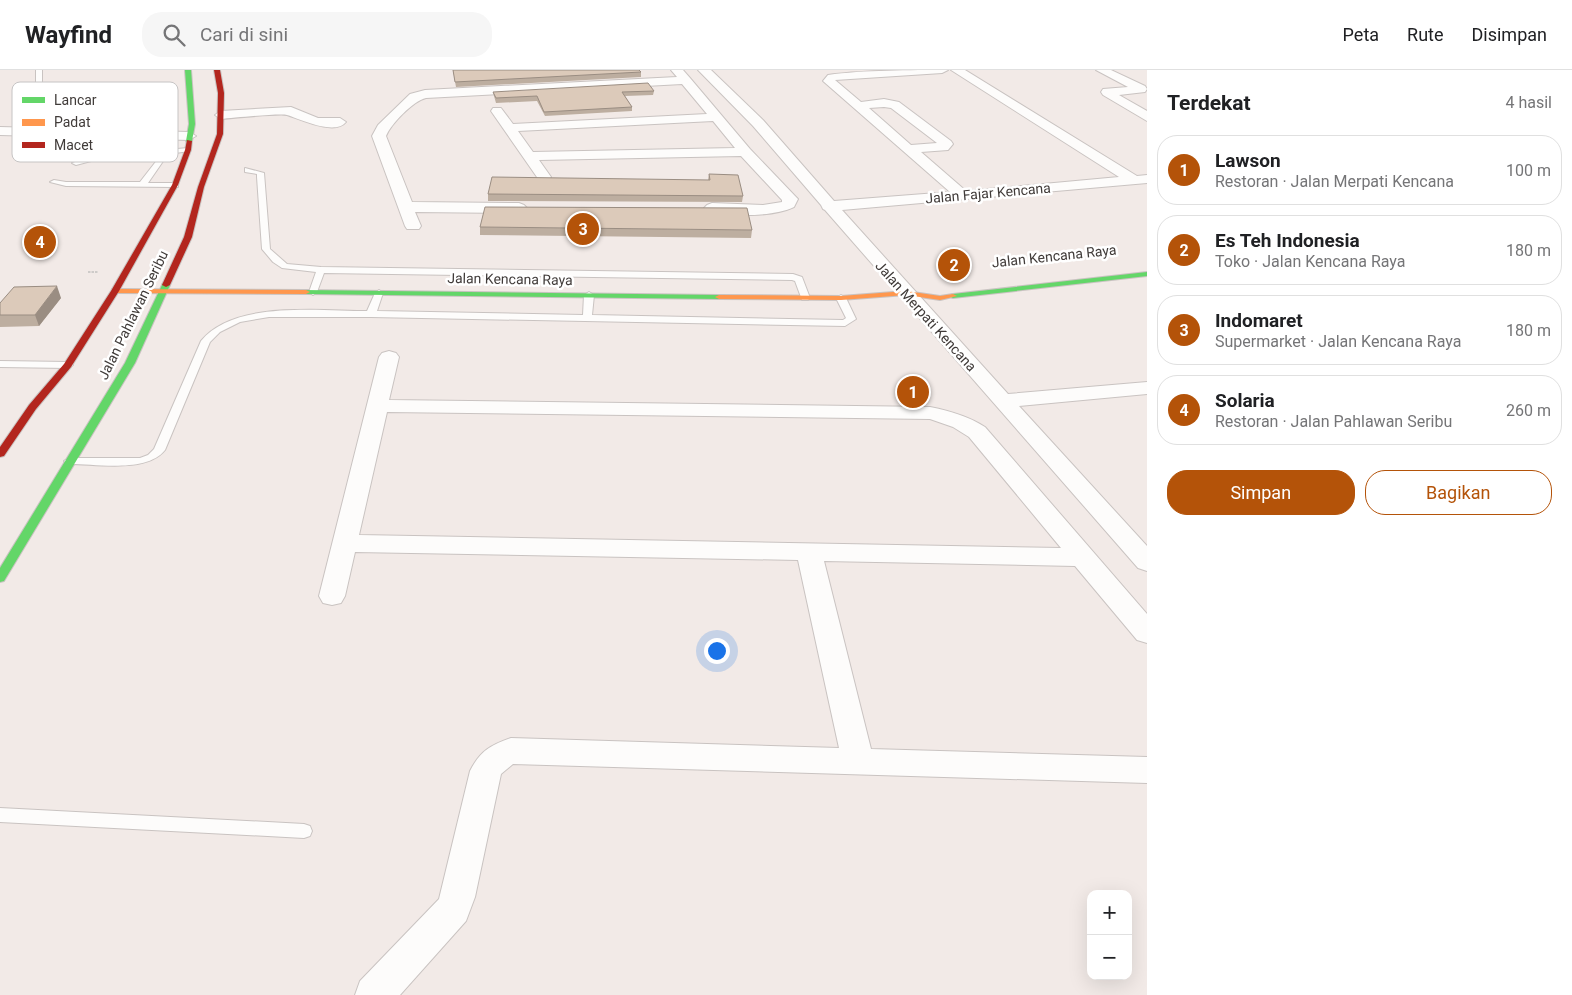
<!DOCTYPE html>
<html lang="id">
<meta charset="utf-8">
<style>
body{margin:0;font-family:Roboto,sans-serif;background:#f6f6f6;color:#202124}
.controls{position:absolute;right:15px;bottom:15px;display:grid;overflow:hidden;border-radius:10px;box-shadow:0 5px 20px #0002}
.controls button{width:45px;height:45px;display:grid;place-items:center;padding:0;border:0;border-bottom:1px solid #e0e0e0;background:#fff;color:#202124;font:25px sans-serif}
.you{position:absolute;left:716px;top:580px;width:18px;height:18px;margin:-12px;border:4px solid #fff;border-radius:50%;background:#1a73e8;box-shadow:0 0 0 8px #1a73e833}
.badge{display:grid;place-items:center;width:32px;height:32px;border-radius:50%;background:#b45309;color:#fff;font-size:16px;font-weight:700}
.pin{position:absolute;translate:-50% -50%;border:2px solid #fff;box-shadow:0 1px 5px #0006}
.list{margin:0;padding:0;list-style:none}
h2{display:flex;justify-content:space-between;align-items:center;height:65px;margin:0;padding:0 20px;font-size:21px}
h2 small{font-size:16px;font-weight:400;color:#757577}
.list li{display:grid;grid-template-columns:32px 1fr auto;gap:15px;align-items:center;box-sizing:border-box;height:70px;margin:0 10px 10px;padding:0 10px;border:1px solid #e0e0e0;border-radius:20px}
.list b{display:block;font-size:19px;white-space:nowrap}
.list p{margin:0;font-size:16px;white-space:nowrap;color:#757577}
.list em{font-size:16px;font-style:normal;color:#757577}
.actions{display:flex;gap:10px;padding:15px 20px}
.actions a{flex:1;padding:11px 0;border:1px solid #b45309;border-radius:20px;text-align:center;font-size:18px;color:#b45309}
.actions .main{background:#b45309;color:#fff}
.icon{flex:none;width:28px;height:28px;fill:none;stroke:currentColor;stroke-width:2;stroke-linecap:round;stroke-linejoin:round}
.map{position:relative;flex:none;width:1147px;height:925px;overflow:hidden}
header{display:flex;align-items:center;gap:30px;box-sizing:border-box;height:70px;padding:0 25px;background:#fff;border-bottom:1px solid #e0e0e0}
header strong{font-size:24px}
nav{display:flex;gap:28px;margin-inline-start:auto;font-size:18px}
.search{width:350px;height:45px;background:#f6f6f6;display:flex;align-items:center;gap:12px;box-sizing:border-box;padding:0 18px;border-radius:20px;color:#757577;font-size:19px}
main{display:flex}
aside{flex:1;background:#fff}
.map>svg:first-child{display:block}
</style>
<header>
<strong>Wayfind</strong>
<div class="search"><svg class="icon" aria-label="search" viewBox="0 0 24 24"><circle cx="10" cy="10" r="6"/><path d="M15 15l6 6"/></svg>Cari di sini</div>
<nav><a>Peta</a><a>Rute</a><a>Disimpan</a></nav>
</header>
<main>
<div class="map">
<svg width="1147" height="925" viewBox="0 0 1147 925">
<rect width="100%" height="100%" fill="#f2eae7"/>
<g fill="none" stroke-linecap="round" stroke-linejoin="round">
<defs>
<path id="lane" d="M 36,0 L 42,0 L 42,61 L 39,63 L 36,61 Z
M 188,78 L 191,80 L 190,81 L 168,84 L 148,113 L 178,113 L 178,117 L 175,117 L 66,116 L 50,112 L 54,110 L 66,112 L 140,112 L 161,85 L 91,91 L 76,95 L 72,93 L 91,87 Z
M 245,98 L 264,103 L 270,179 L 287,194 L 321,197 L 793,204 L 802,207 L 810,228 L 808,230 L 802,230 L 795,211 L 792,210 L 324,203 L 317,222 L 313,225 L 309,222 L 316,202 L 282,198 L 273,192 L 262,179 L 257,107 L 257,104 L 245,102 Z
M 379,220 L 383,223 L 377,241 L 583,245 L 584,225 L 589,222 L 594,225 L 592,245 L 843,250 L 846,248 L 836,228 L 841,225 L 846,228 L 856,249 L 845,256 L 371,247 L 269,247 L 240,252 L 220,262 L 210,272 L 165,380 C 147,403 97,394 70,394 L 64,391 L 70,388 L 140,388 L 148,385 L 154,379 L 201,271 C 234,230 320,241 367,241 L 375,223 Z
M 0,291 L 68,292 L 73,295 L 68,298 L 0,297 Z
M 0,738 L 304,754 L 310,756 L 312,761 L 310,766 L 304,768 L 0,752 Z"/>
<path id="street" d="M 671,0 L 683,0 L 690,8 L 750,79 L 795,126 L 798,129 L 794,137 C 773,147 730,147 707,141 L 704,138 L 707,135 L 712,133 L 763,135 L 782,132 L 782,130 L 741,86 L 539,90 L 551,107 L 549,110 L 539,110 L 491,41 L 493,38 L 501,38 L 513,54 L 707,44 L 682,14 L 426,28 C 413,31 391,54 386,66 L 412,132 L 519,133 L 524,135 L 527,138 L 524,141 L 519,143 L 415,142 L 421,156 L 419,159 L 407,159 L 405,156 L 372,66 L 378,55 L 410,24 L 425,20 L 677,7 ZM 713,51 L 735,78 L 533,82 L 518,61 Z
M 698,0 L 711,0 L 763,50 L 834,131 L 950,122 L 823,11 L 828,5 C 863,0 911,0 948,0 L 942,3 L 835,10 L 861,32 L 884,29 L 899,32 L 951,71 L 953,74 L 948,80 L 921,82 L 966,121 L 1119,107 L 951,0 L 965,0 L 1137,106 L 1147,105 L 1147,113 L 842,140 L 1008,324 L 1147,312 L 1147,324 L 1019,336 L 1147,476 L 1147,501 L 1138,498 L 825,140 L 823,139 L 821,135 L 753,56 ZM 884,37 L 891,38 L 937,73 L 911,75 L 869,38 Z
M 1096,0 L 1111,0 L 1145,16 L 1147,19 L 1145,22 L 1119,25 L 1147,41 L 1147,51 L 1103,25 L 1101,22 L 1103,19 L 1128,17 Z
M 291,37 L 318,48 L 340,48 L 346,52 C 335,66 300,49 287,45 C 280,43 233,48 221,49 L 215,45 L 221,41 Z
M 0,57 L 189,62 L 196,66 L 189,70 L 0,65 Z
M 389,281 L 396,283 L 399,287 L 389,330 L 930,337 C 950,341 968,346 985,357 L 1147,544 L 1147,573 L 1137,570 L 1075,496 L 824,491 L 871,679 L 1147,687 L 1147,713 L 513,694 L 501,704 L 475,827 L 466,851 L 400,925 L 355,925 L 360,911 L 439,829 L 470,701 C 480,681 491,675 511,668 L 839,678 L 798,490 L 355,482 L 345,526 L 341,533 L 332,535 L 323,533 L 319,526 L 379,287 L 382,283 ZM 387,342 L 930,349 L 953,357 L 969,367 L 1061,478 L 359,465 Z"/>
<path id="fast" d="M 185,0 L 191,0 L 195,54 L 192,71 L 189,73 L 186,71 L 189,54 Z
M 1147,202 L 1147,206 L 953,228 L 949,226 L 953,224 Z
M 163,213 L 170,215 L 135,293 L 4,511 L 0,512 L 0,498 L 125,293 Z
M 303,220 L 719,225 L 723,227 L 719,229 L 306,224 L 303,224 Z"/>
<path id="slow" d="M 112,219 L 306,220 L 310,222 L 306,224 L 115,223 L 112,223 Z
M 906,221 L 940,226 L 953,224 L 957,226 L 940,230 L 906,225 L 841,230 L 719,229 L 715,227 L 719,225 L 841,226 Z"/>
<path id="jam" d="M 214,0 L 220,0 L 224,23 L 223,64 L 204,117 L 192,167 L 170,215 L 166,217 L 162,215 L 184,167 L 198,117 L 217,64 L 218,23 Z
M 187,70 L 192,71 L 191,80 L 178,115 L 119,221 L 71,297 L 36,339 L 4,386 L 0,387 L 0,377 L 29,335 L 64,294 L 111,221 L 172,115 L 185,80 Z"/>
</defs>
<use href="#lane" stroke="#c9c3c1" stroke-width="2"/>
<use href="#street" stroke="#c9c3c1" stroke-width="2"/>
<use href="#fast" stroke="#c9c3c1" stroke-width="2"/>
<use href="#slow" stroke="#c9c3c1" stroke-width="2"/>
<use href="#jam" stroke="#c9c3c1" stroke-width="2"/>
<path stroke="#cecbc9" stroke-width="2" stroke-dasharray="2.5 1" stroke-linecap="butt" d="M 88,202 L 98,202"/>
<use href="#lane" fill="#fdfcfb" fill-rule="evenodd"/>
<use href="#street" fill="#fdfcfb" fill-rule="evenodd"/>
<use href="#fast" fill="#63d668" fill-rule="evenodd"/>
<use href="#slow" fill="#ff974d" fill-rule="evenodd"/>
<use href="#jam" fill="#b3261e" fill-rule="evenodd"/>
</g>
<path fill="#bdaea0" d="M 453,0 L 639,0 L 641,2 L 641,7 L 456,17 Z
M 654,21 L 653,25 L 625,26 L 632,37 L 632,41 L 545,46 L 537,31 L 496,33 L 494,26 L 493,22 Z
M 709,104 L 743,126 L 742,132 L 488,131 L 488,124 L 708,110 Z
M 480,157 L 752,160 L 751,168 L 480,165 Z
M 61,228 L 39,256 L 0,257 L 0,233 Z"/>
<path fill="#9a8d82" d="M 57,216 L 61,228 L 39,256 L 35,245 Z"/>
<path fill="#dccaba" stroke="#9a8d82" d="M 453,0 L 639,0 L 641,2 L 455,12 Z
M 648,13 L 654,21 L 622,22 L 632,37 L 544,42 L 537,26 L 496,28 L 493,22 Z
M 709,104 L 738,105 L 743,126 L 488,124 L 492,107 L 710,110 Z
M 485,137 L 747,138 L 752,160 L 480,157 Z
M 57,216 L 35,245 L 0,245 L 0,233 L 14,217 Z"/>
<g text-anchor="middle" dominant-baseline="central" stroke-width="5" stroke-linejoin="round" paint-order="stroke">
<g font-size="14" fill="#403b39" stroke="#fff">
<text transform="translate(988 123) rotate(-5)">Jalan Fajar Kencana</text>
<text transform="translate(1054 186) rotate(-6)">Jalan Kencana Raya</text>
<text transform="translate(510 209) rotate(1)">Jalan Kencana Raya</text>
<text transform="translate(133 245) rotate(-64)">Jalan Pahlawan Seribu</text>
<text transform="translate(926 246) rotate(48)">Jalan Merpati Kencana</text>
</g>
</g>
<rect x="12" y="12" width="166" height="80" rx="8" fill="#fff" stroke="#c6c4c4" stroke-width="1"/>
<rect x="22" y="27" width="23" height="6" fill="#63d668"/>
<rect x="22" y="49" width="23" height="7" fill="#ff974d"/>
<rect x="22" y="72" width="23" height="6" fill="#b3261e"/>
<g font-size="14" fill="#403b39">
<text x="54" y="35">Lancar</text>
<text x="54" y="57">Padat</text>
<text x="54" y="80">Macet</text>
</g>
</svg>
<div class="controls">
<button>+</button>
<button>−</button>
</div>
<div class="you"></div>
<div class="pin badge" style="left:913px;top:322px">1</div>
<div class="pin badge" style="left:954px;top:195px">2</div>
<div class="pin badge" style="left:583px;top:159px">3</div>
<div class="pin badge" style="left:40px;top:172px">4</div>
</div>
<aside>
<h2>Terdekat<small>4 hasil</small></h2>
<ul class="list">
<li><span class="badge">1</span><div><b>Lawson</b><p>Restoran · Jalan Merpati Kencana</p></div><em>100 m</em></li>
<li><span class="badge">2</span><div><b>Es Teh Indonesia</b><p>Toko · Jalan Kencana Raya</p></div><em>180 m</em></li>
<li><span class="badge">3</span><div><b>Indomaret</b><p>Supermarket · Jalan Kencana Raya</p></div><em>180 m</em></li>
<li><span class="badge">4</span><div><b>Solaria</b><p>Restoran · Jalan Pahlawan Seribu</p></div><em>260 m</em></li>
</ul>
<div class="actions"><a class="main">Simpan</a><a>Bagikan</a></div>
</aside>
</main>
